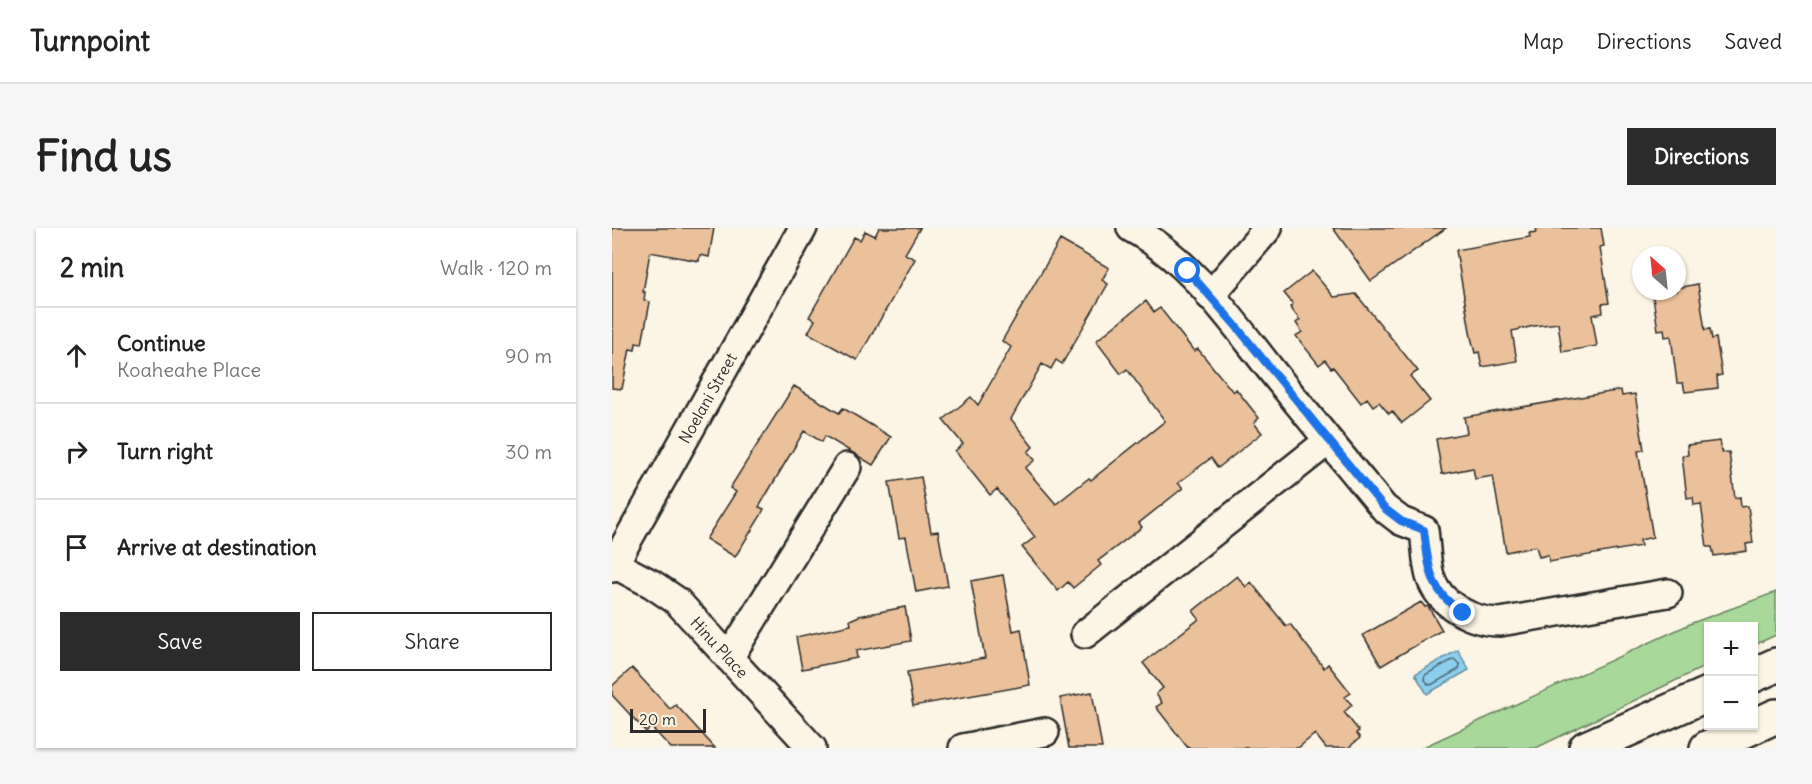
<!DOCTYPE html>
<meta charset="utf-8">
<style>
body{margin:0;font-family:Delius,sans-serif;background:#f6f6f6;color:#222}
.controls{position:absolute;right:18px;bottom:18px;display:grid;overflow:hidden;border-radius:0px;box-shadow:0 2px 4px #0004}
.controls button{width:54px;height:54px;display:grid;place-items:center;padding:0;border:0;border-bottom:2px solid #e0e0e0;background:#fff;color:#222;font:30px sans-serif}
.compass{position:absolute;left:1020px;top:18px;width:54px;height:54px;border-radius:50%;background:#fff;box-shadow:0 2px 4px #0004;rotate:333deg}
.scale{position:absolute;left:18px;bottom:15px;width:76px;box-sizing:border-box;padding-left:6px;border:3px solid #2b2b2b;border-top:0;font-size:16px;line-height:21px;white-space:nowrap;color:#2b2b2b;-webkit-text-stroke:4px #fcf5e5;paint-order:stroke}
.stop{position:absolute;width:18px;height:18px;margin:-14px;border:4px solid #1a73e8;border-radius:50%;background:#fff}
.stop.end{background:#1a73e8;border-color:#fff;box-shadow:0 2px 6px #0008}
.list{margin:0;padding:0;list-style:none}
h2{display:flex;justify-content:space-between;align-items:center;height:78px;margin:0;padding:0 24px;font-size:26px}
h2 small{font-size:20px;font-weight:400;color:#767676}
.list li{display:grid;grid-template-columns:39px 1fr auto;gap:18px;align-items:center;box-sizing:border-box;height:96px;padding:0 24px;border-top:2px solid #e0e0e0}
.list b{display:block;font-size:22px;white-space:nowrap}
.list p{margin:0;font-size:20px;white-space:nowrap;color:#767676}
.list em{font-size:20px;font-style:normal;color:#767676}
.actions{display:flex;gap:12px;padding:18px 24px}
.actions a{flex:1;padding:14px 0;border:2px solid #2b2b2b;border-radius:0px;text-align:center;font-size:21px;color:#2b2b2b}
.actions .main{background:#2b2b2b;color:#fff}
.icon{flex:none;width:33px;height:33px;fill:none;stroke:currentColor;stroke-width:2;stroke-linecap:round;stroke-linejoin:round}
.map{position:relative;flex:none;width:1164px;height:520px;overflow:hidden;border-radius:0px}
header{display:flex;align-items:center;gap:36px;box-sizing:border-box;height:84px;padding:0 30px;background:#fff;border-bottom:2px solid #e0e0e0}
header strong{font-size:28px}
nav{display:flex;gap:33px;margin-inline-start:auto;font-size:21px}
.intro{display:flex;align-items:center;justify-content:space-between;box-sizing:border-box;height:144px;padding:0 36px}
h1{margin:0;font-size:42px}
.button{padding:15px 27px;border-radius:0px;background:#2b2b2b;color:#fff;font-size:21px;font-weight:700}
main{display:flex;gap:36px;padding:0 36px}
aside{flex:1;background:#fff;border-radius:0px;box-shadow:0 2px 4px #0004}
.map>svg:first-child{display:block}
</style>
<header>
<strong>Turnpoint</strong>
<nav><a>Map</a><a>Directions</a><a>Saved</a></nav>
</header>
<div class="intro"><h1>Find us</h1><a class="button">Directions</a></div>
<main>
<aside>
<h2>2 min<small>Walk · 120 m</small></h2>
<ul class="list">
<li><svg class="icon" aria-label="ahead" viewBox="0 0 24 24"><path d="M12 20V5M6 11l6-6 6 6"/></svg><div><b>Continue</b><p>Koaheahe Place</p></div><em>90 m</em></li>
<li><svg class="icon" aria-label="right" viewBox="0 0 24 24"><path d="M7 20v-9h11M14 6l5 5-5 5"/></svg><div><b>Turn right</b></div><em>30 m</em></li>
<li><svg class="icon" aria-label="arrive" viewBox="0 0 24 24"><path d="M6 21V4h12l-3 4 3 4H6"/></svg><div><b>Arrive at destination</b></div></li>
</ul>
<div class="actions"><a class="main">Save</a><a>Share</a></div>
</aside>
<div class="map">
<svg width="1164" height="520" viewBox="0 0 1164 520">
<rect width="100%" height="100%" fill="#fcf5e5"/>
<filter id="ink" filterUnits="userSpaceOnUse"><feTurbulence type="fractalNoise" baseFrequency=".0167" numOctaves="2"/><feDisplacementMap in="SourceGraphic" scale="12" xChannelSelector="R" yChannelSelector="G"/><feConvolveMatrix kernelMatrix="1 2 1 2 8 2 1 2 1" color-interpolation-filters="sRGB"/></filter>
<g filter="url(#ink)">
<path fill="#a8d99a" stroke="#6a8262" stroke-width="1.5" d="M 1164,364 L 1164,407 L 1142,417 L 1142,398 L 1096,398 L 1096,437 L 924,520 L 809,520 L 1080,395 Z"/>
<path fill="#8cceed" stroke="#658d9f" stroke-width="1.5" d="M 846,422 L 857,442 L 815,466 L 803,446 Z"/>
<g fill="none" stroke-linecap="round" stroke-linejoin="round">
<path stroke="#526c79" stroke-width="1.5" d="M 842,431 L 848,437 L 847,441 L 819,457 L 816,456 L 812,450 L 813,447 Z"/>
</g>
<path fill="#eac19a" stroke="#2b2b2b" stroke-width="1.5" d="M 0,0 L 102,0 L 97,29 L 88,27 L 87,33 L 38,24 L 31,64 L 33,64 L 32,73 L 38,74 L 30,116 L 24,115 L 23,122 L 18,121 L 10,161 L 0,160 Z
M 267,0 L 308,0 L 293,26 L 303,31 L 245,132 L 196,105 L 203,92 L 197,89 L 242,9 L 248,12 L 253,3 L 263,8 Z
M 721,0 L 834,0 L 759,53 Z
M 924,0 L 989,0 L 992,18 L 988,19 L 997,75 L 990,76 L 991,85 L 980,87 L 985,118 L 950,124 L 946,95 L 922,98 L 900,103 L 905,133 L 870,139 L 867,124 L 863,125 L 859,109 L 844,22 L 918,9 L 917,5 L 925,4 Z
M 448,12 L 497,40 L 490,52 L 496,56 L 450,136 L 444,132 L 439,141 L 430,136 L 399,191 L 421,219 L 416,224 L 423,232 L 413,240 L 444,276 L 477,250 L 479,252 L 553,193 L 515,141 L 509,146 L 484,113 L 534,73 L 542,84 L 548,80 L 582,123 L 586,121 L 621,164 L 624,161 L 647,190 L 642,195 L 650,205 L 606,240 L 599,230 L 566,255 L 571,260 L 527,295 L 530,299 L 486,333 L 489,337 L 461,360 L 456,354 L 446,363 L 410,319 L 423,309 L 385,261 L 378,267 L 343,223 L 351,216 L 331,192 L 359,169 L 366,177 L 399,119 L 390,113 Z
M 700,43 L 722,69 L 744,66 L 806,143 L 798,148 L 818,173 L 790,195 L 780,183 L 777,186 L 767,174 L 761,178 L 755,170 L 749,175 L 721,139 L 719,140 L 713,132 L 707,137 L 684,108 L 690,104 L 684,95 L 688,92 L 678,79 L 681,76 L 672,65 Z
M 1086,56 L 1093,102 L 1098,101 L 1100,111 L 1104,110 L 1110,147 L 1105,148 L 1106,160 L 1073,164 L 1071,155 L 1065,155 L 1059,108 L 1053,109 L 1052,101 L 1046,102 L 1040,63 L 1065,63 L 1065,60 Z
M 182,158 L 227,185 L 231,180 L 279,209 L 261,237 L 213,208 L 210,214 L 192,203 L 147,279 L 152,281 L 148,289 L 123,329 L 94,311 L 124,264 L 118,260 Z
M 1009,162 L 1010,168 L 1023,166 L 1032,222 L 1026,223 L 1041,309 L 1028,312 L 1029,318 L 937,334 L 936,327 L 927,329 L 924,318 L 894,324 L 881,248 L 863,251 L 861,240 L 830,246 L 824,211 L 855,205 L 852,189 Z
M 1108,213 L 1110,225 L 1117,224 L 1123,270 L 1128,269 L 1129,279 L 1136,278 L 1141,315 L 1134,316 L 1135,323 L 1102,328 L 1100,319 L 1095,319 L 1089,276 L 1082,277 L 1081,269 L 1075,270 L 1070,228 L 1076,227 L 1075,217 Z
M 309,249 L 319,304 L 326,303 L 336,358 L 304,364 L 294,309 L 287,310 L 277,254 Z
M 391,347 L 401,403 L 409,401 L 418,457 L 301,478 L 295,444 L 373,430 L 359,353 Z
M 625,348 L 634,359 L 639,354 L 674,398 L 678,396 L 712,440 L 716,436 L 739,465 L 733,469 L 740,477 L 732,484 L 747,503 L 744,505 L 748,510 L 736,520 L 714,520 L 703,506 L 686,520 L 576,520 L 544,479 L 550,475 L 544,466 L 551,460 L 531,435 L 587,391 L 581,383 Z
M 809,374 L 813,379 L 816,378 L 830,402 L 769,438 L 751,407 Z
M 293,379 L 299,413 L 244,423 L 245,430 L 190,441 L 184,409 L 239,397 L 238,392 L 247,388 Z
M 20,440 L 58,481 L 64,477 L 103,520 L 59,520 L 39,499 L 34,504 L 0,467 L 0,458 Z
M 480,464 L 490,520 L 457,520 L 448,470 Z"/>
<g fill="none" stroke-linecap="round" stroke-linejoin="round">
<defs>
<g id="minor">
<path d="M 519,0 C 578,32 618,90 659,142 C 696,188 734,234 772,280 L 789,293 L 812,302 C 814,316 814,334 818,348 C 827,377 860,394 888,394 L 1056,365"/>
<path d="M 598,68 L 656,0"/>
<path id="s1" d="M 2,336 L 40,356 L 65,373 L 200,520"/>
<path id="s2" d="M 0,340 L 191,0"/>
<path d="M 473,406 L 716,213"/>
<path d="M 117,430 L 235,239"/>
<path d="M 351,520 L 433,504"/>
</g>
<path id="highway" d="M 1142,447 L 1164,437
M 974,520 L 1096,466
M 1095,520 L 1164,488"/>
</defs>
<use href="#minor" stroke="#2b2b2b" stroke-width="32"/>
<use href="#highway" stroke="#2b2b2b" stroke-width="38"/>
<use href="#minor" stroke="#fcf5e5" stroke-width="27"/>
<use href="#highway" stroke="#fcf5e5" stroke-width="33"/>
</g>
</g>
<g fill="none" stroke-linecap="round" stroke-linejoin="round" filter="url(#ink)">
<path stroke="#1a73e8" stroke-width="8" d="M 576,43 L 624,98 L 772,280 L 789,293 L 812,302 C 817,339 816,362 851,385"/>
</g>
<g text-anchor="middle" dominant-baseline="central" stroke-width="4.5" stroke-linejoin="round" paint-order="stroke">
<g font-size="16" fill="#2b2b2b" stroke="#fcf5e5">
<text stroke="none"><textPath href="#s2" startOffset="195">Noelani Street</textPath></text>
<text stroke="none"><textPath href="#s1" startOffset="136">Hinu Place</textPath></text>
</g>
</g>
</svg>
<div class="controls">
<button>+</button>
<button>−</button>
</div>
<svg class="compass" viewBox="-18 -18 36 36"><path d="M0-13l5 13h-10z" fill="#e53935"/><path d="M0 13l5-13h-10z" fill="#767676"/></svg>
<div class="scale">20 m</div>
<div class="stop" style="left:576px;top:43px"></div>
<div class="stop end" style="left:851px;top:385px"></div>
</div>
</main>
